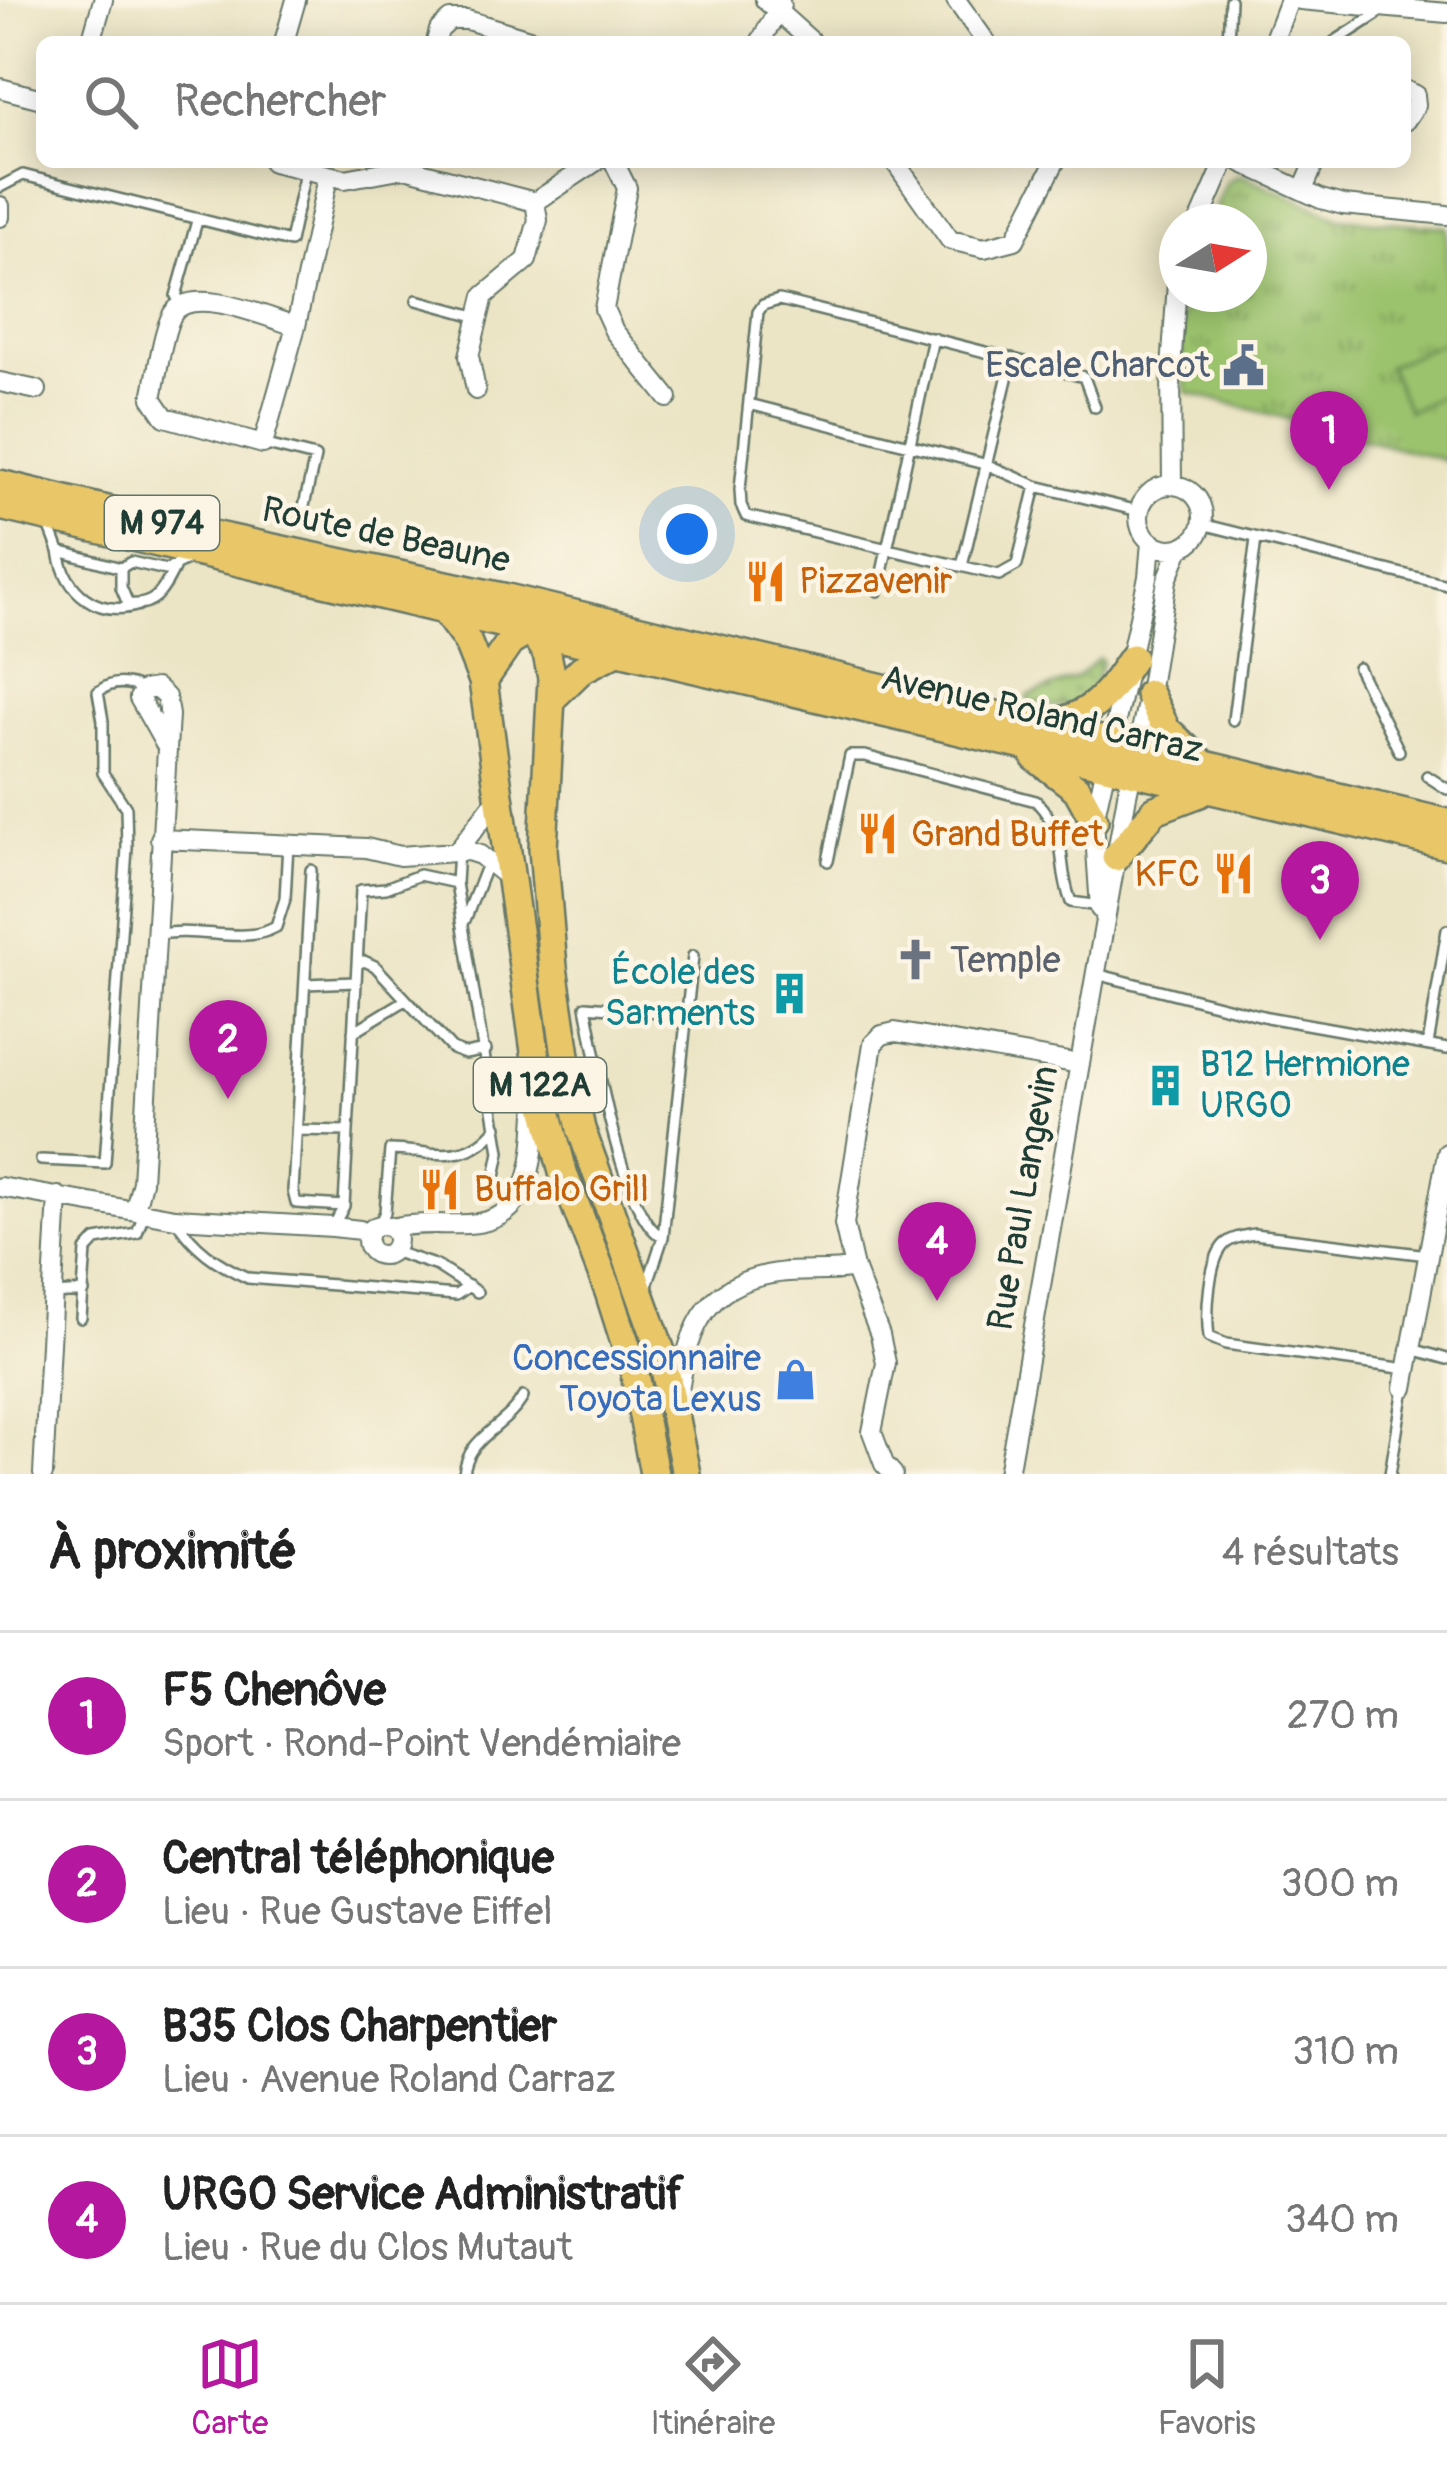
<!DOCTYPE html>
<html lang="fr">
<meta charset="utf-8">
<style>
body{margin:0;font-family:Pangolin,sans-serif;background:#f6f6f6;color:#222}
.compass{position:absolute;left:1159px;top:204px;width:108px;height:108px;border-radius:50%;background:#fff;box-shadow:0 6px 30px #0003;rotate:79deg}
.you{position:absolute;left:687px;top:534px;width:42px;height:42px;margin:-30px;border:9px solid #fff;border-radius:50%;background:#1a73e8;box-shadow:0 0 0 18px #1a73e833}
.badge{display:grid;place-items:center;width:78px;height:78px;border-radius:50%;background:#b5179e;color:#fff;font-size:39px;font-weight:700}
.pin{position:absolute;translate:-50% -99px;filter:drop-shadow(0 3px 6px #0008)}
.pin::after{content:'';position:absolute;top:63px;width:42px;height:36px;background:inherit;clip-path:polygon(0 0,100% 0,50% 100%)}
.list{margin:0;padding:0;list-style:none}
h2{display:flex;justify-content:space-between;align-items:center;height:156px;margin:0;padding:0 48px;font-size:51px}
h2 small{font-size:39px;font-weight:400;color:#767676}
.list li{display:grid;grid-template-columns:78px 1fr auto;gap:36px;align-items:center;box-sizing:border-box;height:168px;padding:0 48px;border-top:3px solid #e0e0e0}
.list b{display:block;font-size:45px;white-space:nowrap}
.list p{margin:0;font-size:39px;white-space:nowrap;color:#767676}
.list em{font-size:39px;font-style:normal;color:#767676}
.icon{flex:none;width:66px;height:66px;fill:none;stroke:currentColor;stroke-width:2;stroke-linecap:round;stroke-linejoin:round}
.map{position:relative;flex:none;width:1447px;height:1474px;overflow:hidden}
.search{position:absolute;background:#fff;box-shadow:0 6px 30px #0003;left:36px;right:36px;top:36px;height:132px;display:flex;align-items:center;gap:30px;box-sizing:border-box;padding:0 42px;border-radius:18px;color:#767676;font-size:45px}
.sheet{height:828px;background:#fff}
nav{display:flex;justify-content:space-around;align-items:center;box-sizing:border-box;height:168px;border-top:3px solid #e0e0e0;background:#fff;font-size:33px;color:#767676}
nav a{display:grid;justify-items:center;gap:6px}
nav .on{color:#b5179e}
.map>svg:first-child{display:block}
</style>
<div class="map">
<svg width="1447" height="1474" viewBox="0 0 1447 1474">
<defs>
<pattern id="grass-dots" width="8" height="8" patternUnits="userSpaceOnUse" patternTransform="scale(3)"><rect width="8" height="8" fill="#9bc26d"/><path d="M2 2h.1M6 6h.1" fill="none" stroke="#7e9f5a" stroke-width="1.8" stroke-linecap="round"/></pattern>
<pattern id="park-tufts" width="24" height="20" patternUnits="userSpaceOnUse" patternTransform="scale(3)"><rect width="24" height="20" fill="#9bc26d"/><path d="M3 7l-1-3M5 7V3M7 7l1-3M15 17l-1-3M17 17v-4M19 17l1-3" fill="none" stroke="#7e9f5a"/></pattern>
</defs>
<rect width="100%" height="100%" fill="#fcf5e5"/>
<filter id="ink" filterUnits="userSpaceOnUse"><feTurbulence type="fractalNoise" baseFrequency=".00833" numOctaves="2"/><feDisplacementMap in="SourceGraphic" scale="24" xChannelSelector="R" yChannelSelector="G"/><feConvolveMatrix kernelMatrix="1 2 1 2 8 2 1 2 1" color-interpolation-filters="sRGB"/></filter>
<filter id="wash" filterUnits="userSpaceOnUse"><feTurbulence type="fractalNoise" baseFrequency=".004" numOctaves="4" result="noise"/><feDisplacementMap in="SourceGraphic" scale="48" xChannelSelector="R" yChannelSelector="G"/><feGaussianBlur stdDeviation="2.7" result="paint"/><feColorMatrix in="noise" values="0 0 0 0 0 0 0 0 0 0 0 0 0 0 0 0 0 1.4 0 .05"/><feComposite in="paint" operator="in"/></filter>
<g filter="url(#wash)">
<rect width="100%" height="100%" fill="#ebe4c5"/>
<path fill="url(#grass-dots)" stroke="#5d8050" stroke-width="3" d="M 1098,658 L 1102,661 C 1091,704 1070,714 1028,702 L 1028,696 L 1078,677 Z"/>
<path fill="url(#park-tufts)" stroke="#5d8050" stroke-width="3" d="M 1241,175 L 1340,218 L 1447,227 L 1447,461 L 1186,392 C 1180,359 1179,327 1187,294 L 1249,294 L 1249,222 L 1210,222 L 1227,181 Z"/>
<path fill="#9bc26d" stroke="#5d8050" stroke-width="3" d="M 1447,341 L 1447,393 L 1408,411 L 1388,366 Z"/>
</g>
<g filter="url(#ink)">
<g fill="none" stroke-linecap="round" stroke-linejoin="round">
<defs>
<path id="lane" d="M 1228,42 L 1230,0
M 1334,42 L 1376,15 L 1381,6
M 0,187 L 23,175 L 290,242 L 305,172
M 417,300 L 479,317
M 184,305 L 176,296 L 197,221
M 749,404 L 988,465 L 1036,486 L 1139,511
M 263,444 L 315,457 L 304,506
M 1036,486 L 1017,565 L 999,575 L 746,516 L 741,505 L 740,489 L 758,312 L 763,305 L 779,300 L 788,302 L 1084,377 L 1095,407
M 48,522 L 59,551 L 121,568 L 131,562 L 166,570 L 189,559
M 1202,524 L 1447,585
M 59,551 C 65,592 97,618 139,605
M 962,566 L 1012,358
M 121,568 L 121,587 L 128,604 C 155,607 163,591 174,569
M 878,591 L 933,338
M 1358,668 L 1399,751
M 1233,720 L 1256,539
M 1427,776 L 1447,789
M 458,850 L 456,883 L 500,1152 L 494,1182
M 828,861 L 850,756 L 865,756 L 1036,801 C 1072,840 1055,860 1071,902 L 1100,906
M 311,870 L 293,1191 L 296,1203 L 344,1206
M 465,920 L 487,864
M 155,935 C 198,925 242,946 276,927 L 285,899 L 288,844
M 357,964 L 361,890 L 386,888 L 419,875 L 456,883
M 1096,974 L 1267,1017 L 1447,1049
M 305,984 L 356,982
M 353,1032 L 406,1000
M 1428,1045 L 1447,930
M 297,1130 L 348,1131
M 41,1160 L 105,1163 L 127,848 L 126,808 L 103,773 L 103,721 L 98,692 C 112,680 129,682 144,690
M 175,1218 C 193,1248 217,1264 248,1278 L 456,1295 L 469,1286
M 379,1225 L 385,1212 L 390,1150 C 434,1151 467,1166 497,1127
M 333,1227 L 344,1206 L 357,964 L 364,961 L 375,966 L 452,1049 L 465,1054 L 486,1050
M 663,1237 C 623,1221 595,1051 586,1006 L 685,1014
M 392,1251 L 437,1266 L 477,1292
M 645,1292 L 663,1237 L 693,956
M 53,1294 L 84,1292
M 81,1318 L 86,1251 L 96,1240 L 137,1233 L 144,1213
M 1412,1349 L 1447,1359
M 1407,1369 L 1226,1344 L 1209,1337 C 1206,1315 1208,1258 1226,1243 C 1234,1237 1244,1236 1254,1234 L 1428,1255
M 464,1474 C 467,1436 507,1427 523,1397
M 1390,1474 L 1404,1388"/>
<path id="street" d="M 765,0 L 812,42
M 956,0 L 986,42
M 1300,0 L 1447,13
M 91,42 L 103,0
M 284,42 L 296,0
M 436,42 L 439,30 L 450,20 L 467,20 L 539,42
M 760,42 L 781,5
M 1273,42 L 1289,0
M 0,88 L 42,99
M 1405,90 L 1415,95 L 1416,105 L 1405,121
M 273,162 L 345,179 L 405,168 L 535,202 L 595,162
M 614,162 L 627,188 L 604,309 L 614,331 L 668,398
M 895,162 L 950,240 L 984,248 L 1015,240 L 1055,162
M 1241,162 L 1321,199 L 1343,205 L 1447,215
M 1303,190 L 1315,162
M 0,206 L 0,217
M 1199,222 L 1225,162
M 296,326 C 268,318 190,283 172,315 C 162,333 157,376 152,398 L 165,417 L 263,444 L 296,326 L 328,177
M 0,382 L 37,390
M 476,390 L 469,356 L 484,296 L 527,260 L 538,220 L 535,202
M 1172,485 L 1171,370 L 1177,282
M1139 517a32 32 0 1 1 64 0a32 32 0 1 1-64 0Z
M 160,839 L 366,848 L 400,856 L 468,851 L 480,855 L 509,878
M 458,850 L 498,798
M 1100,909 L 1094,820 L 1148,577 L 1151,542
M 0,1187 L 175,1218 L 333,1227 L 360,1230 L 368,1237
M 135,1209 L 142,1182 L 169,715 L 166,697 L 156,688 L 144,690 L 139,698 L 165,744
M367 1240a15 15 0 1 1 30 0a15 15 0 1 1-30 0Z
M 391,1228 C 416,1222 442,1225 468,1224 C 538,1221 533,1149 537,1097
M 1404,1388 L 1447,1153
M 677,1403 C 687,1335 700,1283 778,1273 C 804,1269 828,1274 854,1268
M 43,1474 L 58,1196
M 893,1474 L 884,1464 L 872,1432 L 886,1363 L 880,1335 L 854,1268 L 844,1224 L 873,1044 L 882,1035 L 895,1032 L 1080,1064
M 1008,1474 L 1127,795 L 1149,694 L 1167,580 L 1180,548"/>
<path id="primary" d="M 0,484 L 203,533 L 507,598 L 1447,823
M 0,506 L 1447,845
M 444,610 L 467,641 L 483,681 L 539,1080 L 564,1176 L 609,1292 L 635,1374 L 654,1474
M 528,625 L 547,654 L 552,678 L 543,849 L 553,967 L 568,1069 L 581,1129 L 662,1354 L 686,1474
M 483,681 L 510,642 L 538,626
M 1149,694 L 1166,729 L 1201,762
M 552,698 L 582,669 L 621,649
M 1047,724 C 1092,718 1108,694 1132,658
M 1035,757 L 1077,789 L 1094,820
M 1116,857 L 1155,810 L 1200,793"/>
</defs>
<use href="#lane" stroke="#667767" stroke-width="14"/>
<use href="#street" stroke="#667767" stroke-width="22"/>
<use href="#primary" stroke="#667767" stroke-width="32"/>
<use href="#lane" stroke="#fff" stroke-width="9"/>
<use href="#street" stroke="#fff" stroke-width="18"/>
<use href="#primary" stroke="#e9c769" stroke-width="27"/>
</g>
</g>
<defs>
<symbol id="civic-bare" viewBox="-9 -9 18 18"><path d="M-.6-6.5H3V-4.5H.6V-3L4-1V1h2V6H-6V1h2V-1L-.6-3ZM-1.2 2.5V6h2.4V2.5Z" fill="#5c6f8a" stroke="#fcf5e5" stroke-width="2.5" paint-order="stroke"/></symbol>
<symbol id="restaurant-bare" viewBox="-9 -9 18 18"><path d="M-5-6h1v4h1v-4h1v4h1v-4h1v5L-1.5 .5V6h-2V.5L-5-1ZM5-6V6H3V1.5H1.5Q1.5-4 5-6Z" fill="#e8710a" stroke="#fcf5e5" stroke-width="2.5" paint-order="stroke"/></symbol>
<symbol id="church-bare" viewBox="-9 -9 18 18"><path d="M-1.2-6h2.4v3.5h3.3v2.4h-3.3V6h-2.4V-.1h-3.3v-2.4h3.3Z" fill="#6b7280" stroke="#fcf5e5" stroke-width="2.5" paint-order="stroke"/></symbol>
<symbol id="building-bare" viewBox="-9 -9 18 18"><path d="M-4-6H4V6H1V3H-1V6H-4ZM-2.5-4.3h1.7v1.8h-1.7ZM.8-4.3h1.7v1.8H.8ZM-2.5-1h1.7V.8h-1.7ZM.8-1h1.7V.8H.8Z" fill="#0f9aa8" stroke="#fcf5e5" stroke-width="2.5" paint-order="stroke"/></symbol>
<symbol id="shop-bare" viewBox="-9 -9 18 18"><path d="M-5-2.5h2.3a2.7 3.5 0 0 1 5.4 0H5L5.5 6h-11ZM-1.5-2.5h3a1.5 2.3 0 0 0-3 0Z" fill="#3f7fe0" stroke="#fcf5e5" stroke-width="2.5" paint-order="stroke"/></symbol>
</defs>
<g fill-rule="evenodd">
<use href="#civic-bare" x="1214" y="336" width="59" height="59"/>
<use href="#restaurant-bare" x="736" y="552" width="59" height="59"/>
<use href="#restaurant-bare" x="848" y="804" width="59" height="59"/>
<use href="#restaurant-bare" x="1204" y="844" width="59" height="59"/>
<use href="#church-bare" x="886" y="930" width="59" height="59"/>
<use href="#building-bare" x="760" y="964" width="59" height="59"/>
<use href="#building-bare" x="1136" y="1056" width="59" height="59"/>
<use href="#restaurant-bare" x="410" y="1160" width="59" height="59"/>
<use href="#shop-bare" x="766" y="1350" width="59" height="59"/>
</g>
<g text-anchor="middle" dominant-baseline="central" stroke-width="9" stroke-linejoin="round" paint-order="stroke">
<g fill="#fcf5e5" stroke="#617469" stroke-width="3">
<rect x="105" y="496" width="114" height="54" rx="9"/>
<rect x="474" y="1058" width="132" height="54" rx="9"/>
</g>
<g font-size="33" font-weight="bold" fill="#1f3d34">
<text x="162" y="523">M 974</text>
<text x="540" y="1085">M 122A</text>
</g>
<g font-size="36" fill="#4e5e75" stroke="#fcf5e5" text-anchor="end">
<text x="1210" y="365">Escale Charcot</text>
</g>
<g font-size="36" fill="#1f3d34" stroke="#fcf5e5">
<text transform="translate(386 535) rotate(12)">Route de Beaune</text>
<text transform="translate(1042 714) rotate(13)">Avenue Roland Carraz</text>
<text transform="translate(1023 1198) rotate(-80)">Rue Paul Langevin</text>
</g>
<g font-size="36" fill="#c56008" stroke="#fcf5e5" text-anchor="start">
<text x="799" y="581">Pizzavenir</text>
<text x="911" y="834">Grand Buffet</text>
<text x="1200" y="874" text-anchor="end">KFC</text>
<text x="474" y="1189">Buffalo Grill</text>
</g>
<g font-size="36" fill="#5b616d" stroke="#fcf5e5" text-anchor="start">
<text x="950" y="960">Temple</text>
</g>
<g font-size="36" fill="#0d838f" stroke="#fcf5e5" text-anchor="end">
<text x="755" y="972">École des<tspan x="755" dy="41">Sarments</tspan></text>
<text x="1200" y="1064" text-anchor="start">B12 Hermione<tspan x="1200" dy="41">URGO</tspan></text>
</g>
<g font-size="36" fill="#366cbe" stroke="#fcf5e5" text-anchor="end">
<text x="761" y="1358">Concessionnaire<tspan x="761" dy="41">Toyota Lexus</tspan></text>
</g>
</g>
</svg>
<svg class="compass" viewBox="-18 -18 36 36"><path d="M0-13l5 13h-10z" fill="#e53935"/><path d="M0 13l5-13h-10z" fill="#767676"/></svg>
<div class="you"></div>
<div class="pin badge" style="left:1329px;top:490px">1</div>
<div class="pin badge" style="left:228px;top:1099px">2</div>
<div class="pin badge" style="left:1320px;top:940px">3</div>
<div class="pin badge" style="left:937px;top:1301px">4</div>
<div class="search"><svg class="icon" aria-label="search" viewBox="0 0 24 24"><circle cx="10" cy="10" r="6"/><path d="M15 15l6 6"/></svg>Rechercher</div>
</div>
<section class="sheet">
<h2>À proximité<small>4 résultats</small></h2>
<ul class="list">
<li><span class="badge">1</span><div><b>F5 Chenôve</b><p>Sport · Rond-Point Vendémiaire</p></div><em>270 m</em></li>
<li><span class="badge">2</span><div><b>Central téléphonique</b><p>Lieu · Rue Gustave Eiffel</p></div><em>300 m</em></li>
<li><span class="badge">3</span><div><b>B35 Clos Charpentier</b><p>Lieu · Avenue Roland Carraz</p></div><em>310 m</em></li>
<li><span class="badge">4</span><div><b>URGO Service Administratif</b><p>Lieu · Rue du Clos Mutaut</p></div><em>340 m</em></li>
</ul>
</section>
<nav>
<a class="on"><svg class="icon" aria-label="map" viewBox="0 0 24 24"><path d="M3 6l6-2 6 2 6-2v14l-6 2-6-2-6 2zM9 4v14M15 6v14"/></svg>Carte</a>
<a><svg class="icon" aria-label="directions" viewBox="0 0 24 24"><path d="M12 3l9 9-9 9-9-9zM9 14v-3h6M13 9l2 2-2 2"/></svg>Itinéraire</a>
<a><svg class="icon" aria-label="saved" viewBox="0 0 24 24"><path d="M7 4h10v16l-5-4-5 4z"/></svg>Favoris</a>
</nav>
